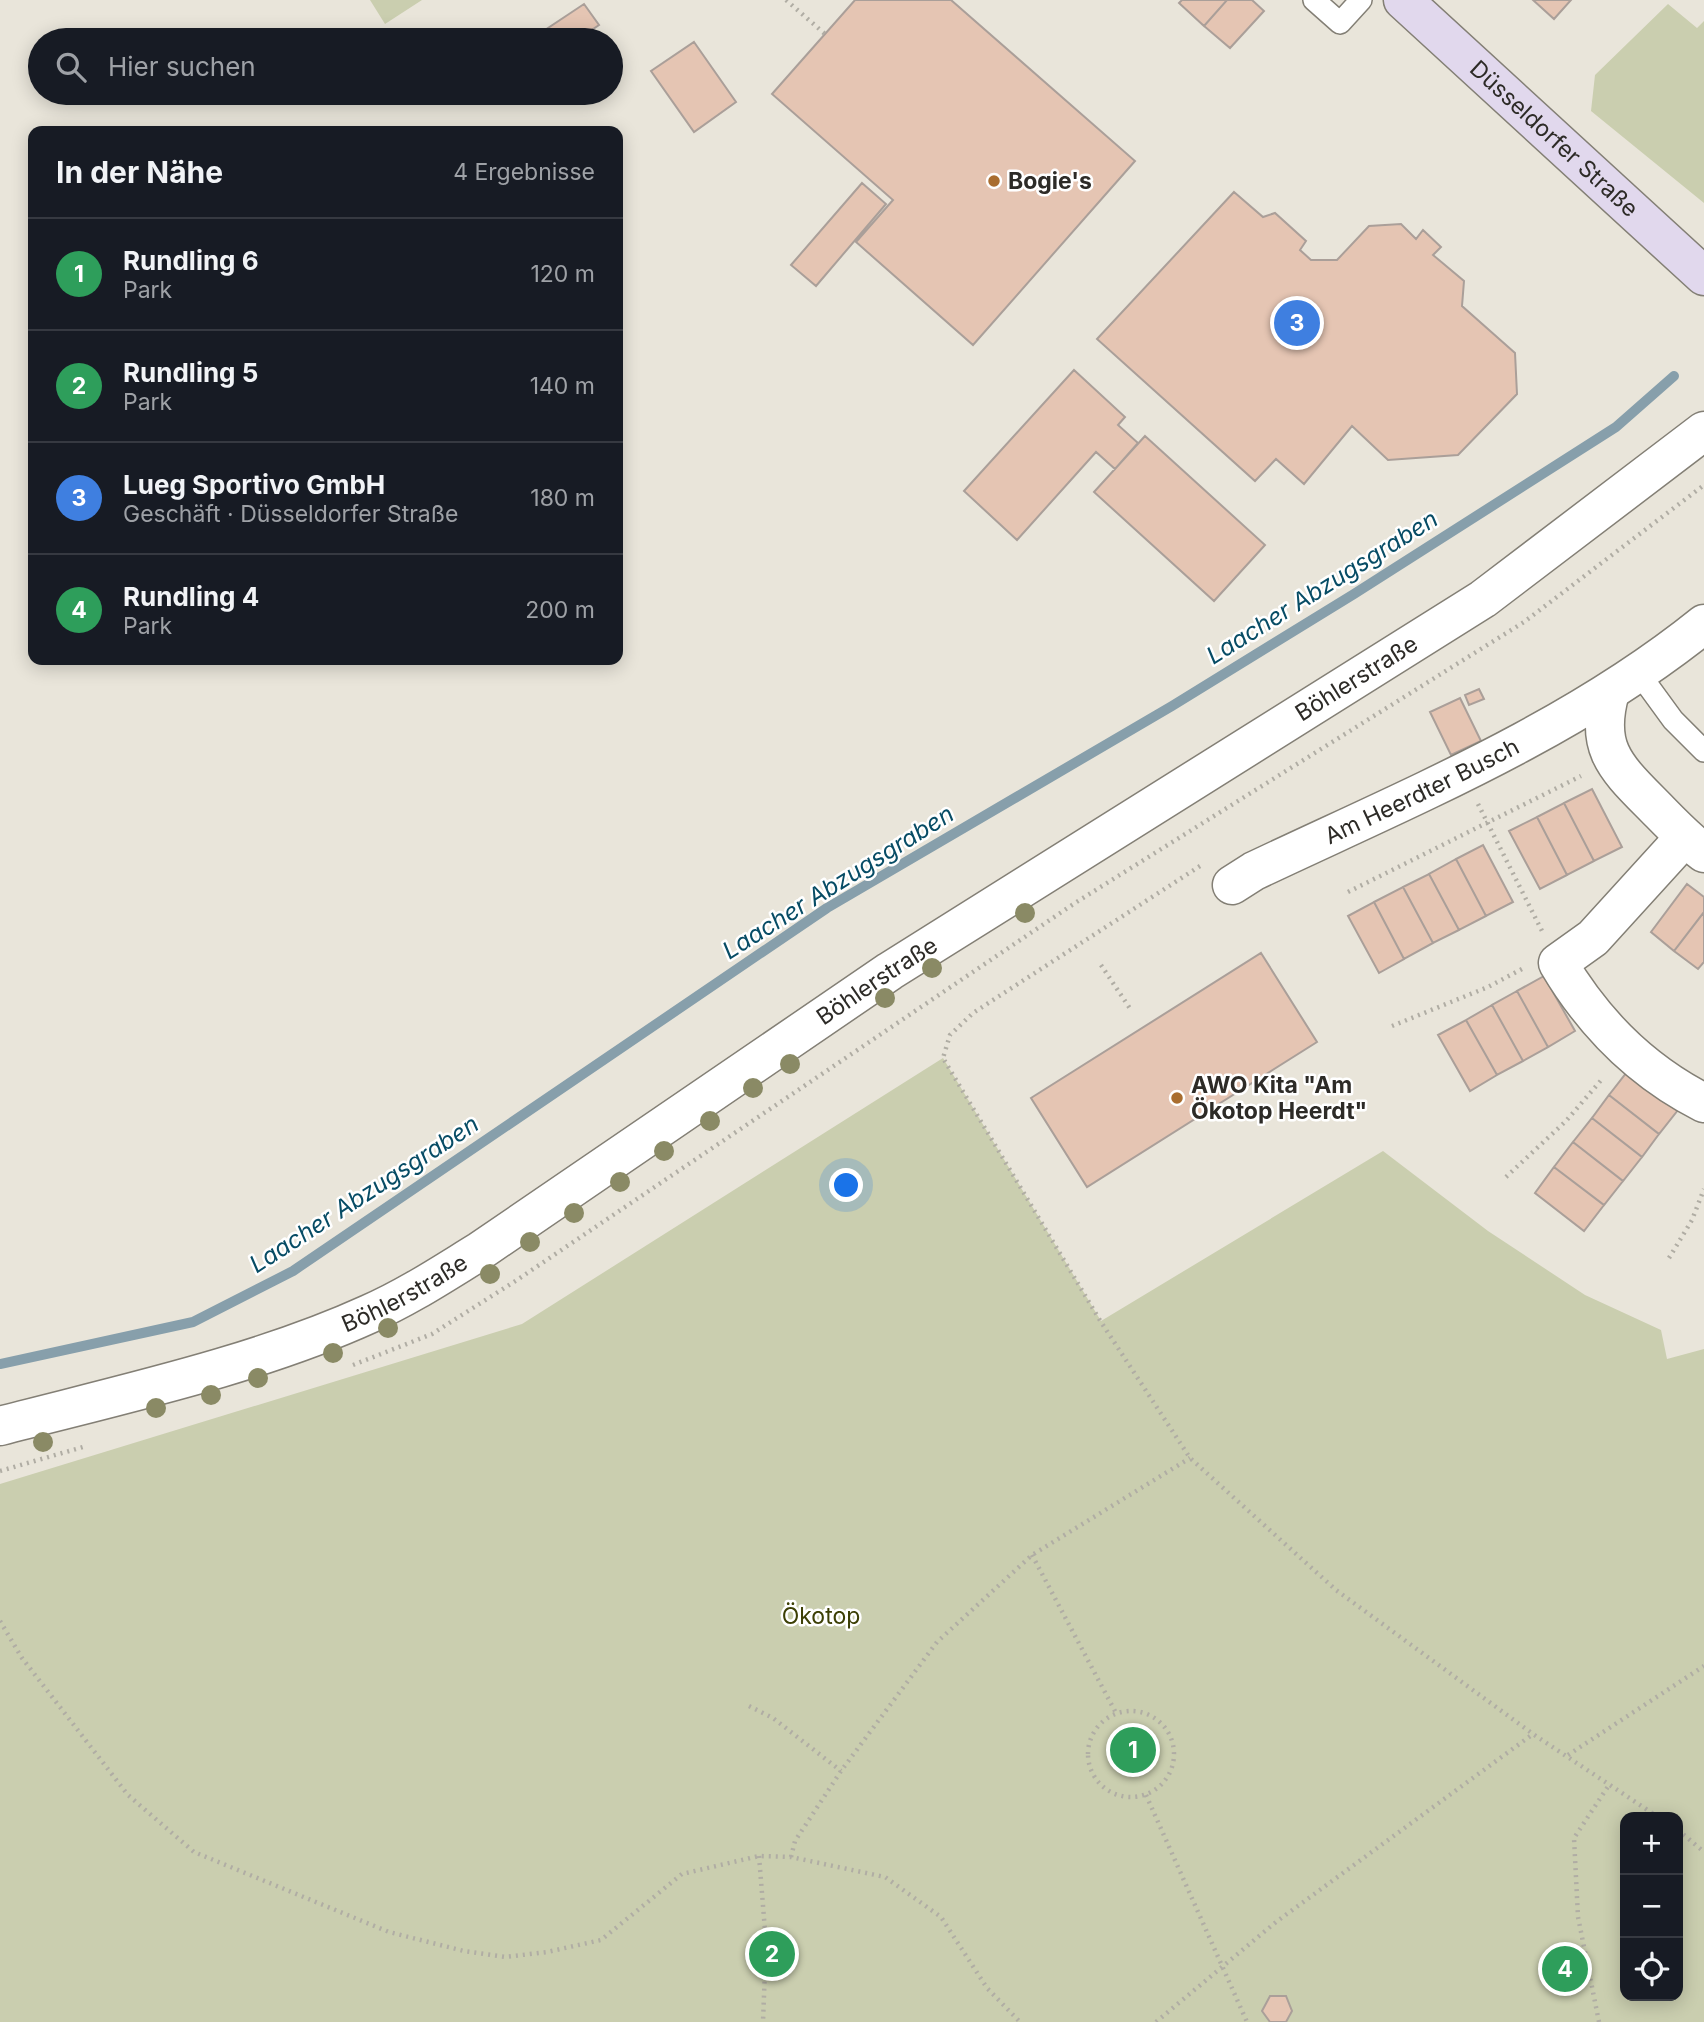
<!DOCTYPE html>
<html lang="de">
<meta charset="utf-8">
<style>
body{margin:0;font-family:Inter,sans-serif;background:#20242c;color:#f1f3f6}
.controls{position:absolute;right:21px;bottom:21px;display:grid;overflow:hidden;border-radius:14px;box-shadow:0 4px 18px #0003}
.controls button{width:63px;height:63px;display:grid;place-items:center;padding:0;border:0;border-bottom:2px solid #363941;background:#171b24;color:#f1f3f6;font:35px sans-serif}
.you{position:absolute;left:847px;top:1186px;width:24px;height:24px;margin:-18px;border:5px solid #fff;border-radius:50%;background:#1a73e8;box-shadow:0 0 0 10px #1a73e833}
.badge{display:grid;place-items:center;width:46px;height:46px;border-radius:50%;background:#a96d2f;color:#fff;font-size:23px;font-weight:700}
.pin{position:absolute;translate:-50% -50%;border:4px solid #fff;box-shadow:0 2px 7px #0006}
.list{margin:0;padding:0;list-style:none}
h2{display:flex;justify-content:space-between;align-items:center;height:91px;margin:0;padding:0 28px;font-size:30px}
h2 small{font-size:23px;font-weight:400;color:#9ea1a6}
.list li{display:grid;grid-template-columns:46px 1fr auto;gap:21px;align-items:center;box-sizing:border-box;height:112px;padding:0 28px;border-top:2px solid #363941}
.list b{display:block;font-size:26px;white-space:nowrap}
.list p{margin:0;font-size:23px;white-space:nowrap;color:#9ea1a6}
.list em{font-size:23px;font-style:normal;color:#9ea1a6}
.icon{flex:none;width:38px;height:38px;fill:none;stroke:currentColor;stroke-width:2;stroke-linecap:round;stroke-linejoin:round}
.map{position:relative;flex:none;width:1704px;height:2022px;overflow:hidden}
.search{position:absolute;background:#171b24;box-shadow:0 4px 18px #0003;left:28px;top:28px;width:595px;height:77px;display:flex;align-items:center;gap:18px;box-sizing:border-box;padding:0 24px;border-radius:38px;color:#9ea1a6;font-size:26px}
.panel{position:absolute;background:#171b24;box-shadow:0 4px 18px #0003;left:28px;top:126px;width:595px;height:539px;border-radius:14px}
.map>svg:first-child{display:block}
</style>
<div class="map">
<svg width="1704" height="2022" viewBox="0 0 1704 2022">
<rect width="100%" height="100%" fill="#e9e5da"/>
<path fill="#caceaf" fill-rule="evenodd" d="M 370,0 L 422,0 L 385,24 Z
M 1668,4 L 1697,28 L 1704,21 L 1704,203 L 1591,111 L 1595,75 Z
M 943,1058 L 1101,1321 L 1383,1151 L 1488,1231 L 1585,1295 L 1661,1330 L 1667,1359 L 1704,1349 L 1704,2022 L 0,2022 L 0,1484 L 522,1324 ZM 1625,1817 L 1678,1817 L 1678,1996 L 1625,1996 Z"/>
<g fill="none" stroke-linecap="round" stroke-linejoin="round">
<path stroke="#879fab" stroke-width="10" d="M 0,1364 L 193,1322 L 293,1271 L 827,908 L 1172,706 L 1354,594 L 1616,427 L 1674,376"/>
</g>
<path fill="#e5c5b3" stroke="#aa9f99" stroke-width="2" d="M 855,0 L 951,0 L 1135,161 L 973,345 L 856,242 L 893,200 L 772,94 Z
M 1182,0 L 1227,0 L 1204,26 L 1179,3 Z
M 1227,0 L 1252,0 L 1264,11 L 1230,48 L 1204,26 Z
M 1533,0 L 1571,0 L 1554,19 Z
M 584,4 L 599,25 L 577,40 L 552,40 L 545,30 Z
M 694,42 L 736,102 L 694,132 L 651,71 Z
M 862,183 L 886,204 L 816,286 L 791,265 Z
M 1234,192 L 1263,217 L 1275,213 L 1306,241 L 1300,250 L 1311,260 L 1337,260 L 1369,226 L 1401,224 L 1416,239 L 1423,230 L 1441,247 L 1433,255 L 1464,281 L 1462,306 L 1515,353 L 1517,394 L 1458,455 L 1388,460 L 1352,426 L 1304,484 L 1276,459 L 1255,481 L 1097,339 Z
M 1074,370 L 1125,417 L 1118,425 L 1138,443 L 1115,469 L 1096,452 L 1017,540 L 964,491 Z
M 1145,436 L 1265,545 L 1214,601 L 1094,492 Z
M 1479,689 L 1484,699 L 1469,705 L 1465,695 Z
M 1460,698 L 1481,741 L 1451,755 L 1430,712 Z
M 1592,789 L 1622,847 L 1594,861 L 1564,803 Z
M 1564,803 L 1594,861 L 1567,875 L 1537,817 Z
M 1537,817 L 1567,875 L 1540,889 L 1509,831 Z
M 1483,845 L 1513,902 L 1486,916 L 1456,859 Z
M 1456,859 L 1486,916 L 1459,930 L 1429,874 Z
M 1429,874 L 1459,930 L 1433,943 L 1403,887 Z
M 1687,884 L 1704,897 L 1704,912 L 1674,951 L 1651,932 Z
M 1403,887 L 1433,943 L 1404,959 L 1374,902 Z
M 1374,902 L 1404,959 L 1379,973 L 1348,916 Z
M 1704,912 L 1704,962 L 1698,969 L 1674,951 Z
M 1261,953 L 1317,1042 L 1087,1187 L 1031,1098 Z
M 1544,976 L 1575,1031 L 1548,1047 L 1517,991 Z
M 1517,991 L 1548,1047 L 1523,1061 L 1492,1005 Z
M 1492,1005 L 1523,1061 L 1497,1075 L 1466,1020 Z
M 1466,1020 L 1497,1075 L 1470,1091 L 1438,1035 Z
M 1627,1072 L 1678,1110 L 1659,1134 L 1609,1095 Z
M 1609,1095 L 1659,1134 L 1642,1157 L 1592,1118 Z
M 1592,1118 L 1642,1157 L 1623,1181 L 1573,1142 Z
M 1573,1142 L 1623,1181 L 1604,1205 L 1554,1167 Z
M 1554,1167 L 1604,1205 L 1584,1231 L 1535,1193 Z
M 1270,1996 L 1286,1996 L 1292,2011 L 1286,2022 L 1270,2022 L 1262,2011 Z"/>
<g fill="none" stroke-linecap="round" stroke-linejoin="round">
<defs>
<path id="service" d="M 1314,0 L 1340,23 L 1361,0
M 1638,672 L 1673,720 L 1704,751"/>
<g id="minor">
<path d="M 1610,692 C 1595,745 1613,765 1649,801 C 1667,819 1683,837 1704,853"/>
<path d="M 1684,838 L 1593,938 L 1558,963 C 1594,1024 1641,1071 1704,1103"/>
<path id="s1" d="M 1232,885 L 1254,871 C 1408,798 1570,732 1704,624"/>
</g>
<g id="tertiary">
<path id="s2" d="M 0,1426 C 119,1395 257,1365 369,1314 C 408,1297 444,1273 480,1251 L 890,971 L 1483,599 L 1704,431"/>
</g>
<g id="secondary">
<path id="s3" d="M 1403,0 L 1704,276"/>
</g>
</defs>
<use href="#service" stroke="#837f75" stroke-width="24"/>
<use href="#minor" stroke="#837f75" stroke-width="41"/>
<use href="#tertiary" stroke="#837f75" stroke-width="41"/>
<use href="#secondary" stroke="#837f75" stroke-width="41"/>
<path stroke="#b0ada4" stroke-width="4.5" stroke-dasharray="2 5" stroke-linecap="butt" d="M 786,0 L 825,34
M 1478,804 L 1542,931
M 1200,866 L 973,1013 L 950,1035 L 943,1058 L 1101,1322 L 1190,1458 L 1336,1590 L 1533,1734 L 1658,1817
M 1348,892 L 1581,776
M 1101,965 L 1131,1010
M 1392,1026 L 1488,987 L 1522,969
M 1506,1177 L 1566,1121 L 1603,1078
M 1669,1258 L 1692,1220 L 1704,1189
M 353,1365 L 432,1334 L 517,1280 L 1075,903 L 1524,622 L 1704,485
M 0,1471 L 83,1447
M 1032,1555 L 1116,1713
M 0,1621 L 22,1658 L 128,1795 L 194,1852 L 389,1932 L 464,1951 L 505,1957 L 547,1952 L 601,1940 L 682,1874 L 759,1856 L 791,1857 L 885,1877 L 941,1917 L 987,1988 L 1020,2022
M 749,1706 L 773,1718 L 841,1771
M1088 1754a43 43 0 1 1 86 0a43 43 0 1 1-86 0Z
M 1568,1755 L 1704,1666
M 1146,1795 L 1247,2022
M 1678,1830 L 1704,1852
M 759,1856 L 766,1943 L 763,2022
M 791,1857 L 795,1841 L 841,1771 L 937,1642 L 1032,1555 L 1190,1458
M 1156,2022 L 1276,1922 L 1533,1734
M 1599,2022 L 1578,1917 L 1574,1838 L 1609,1785"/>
<use href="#service" stroke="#fff" stroke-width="21"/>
<use href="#minor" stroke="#fff" stroke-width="38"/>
<use href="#tertiary" stroke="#fff" stroke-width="38"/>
<use href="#secondary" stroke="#e1d8ed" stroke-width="38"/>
</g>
<g fill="#8a8a65">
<circle cx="1025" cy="913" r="10"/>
<circle cx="932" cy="968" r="10"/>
<circle cx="885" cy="998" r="10"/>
<circle cx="790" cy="1064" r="10"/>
<circle cx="753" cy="1088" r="10"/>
<circle cx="710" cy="1121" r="10"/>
<circle cx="664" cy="1151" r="10"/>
<circle cx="620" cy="1182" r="10"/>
<circle cx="574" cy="1213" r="10"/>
<circle cx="530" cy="1242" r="10"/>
<circle cx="490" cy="1274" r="10"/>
<circle cx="388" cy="1328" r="10"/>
<circle cx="333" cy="1353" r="10"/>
<circle cx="258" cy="1378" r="10"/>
<circle cx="211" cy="1395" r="10"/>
<circle cx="156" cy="1408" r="10"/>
<circle cx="43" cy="1442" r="10"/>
</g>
<g fill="#a96d2f" stroke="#fff" stroke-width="2.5">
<circle cx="994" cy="181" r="7"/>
<circle cx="1177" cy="1098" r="7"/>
</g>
<g text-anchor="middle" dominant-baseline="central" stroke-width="5" stroke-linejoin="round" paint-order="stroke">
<g font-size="23" fill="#2d2b27" stroke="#fff">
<text stroke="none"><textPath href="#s3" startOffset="205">Düsseldorfer Straße</textPath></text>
<text stroke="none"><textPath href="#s2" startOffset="1561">Böhlerstraße</textPath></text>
<text stroke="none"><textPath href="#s1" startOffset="212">Am Heerdter Busch</textPath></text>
<text stroke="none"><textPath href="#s2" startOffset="994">Böhlerstraße</textPath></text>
<text stroke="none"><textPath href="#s2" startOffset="427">Böhlerstraße</textPath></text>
</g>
<g font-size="23" font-weight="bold" fill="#2d2b27" stroke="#fff" text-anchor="start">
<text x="1008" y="181">Bogie's</text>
<text x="1191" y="1085">AWO Kita "Am<tspan x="1191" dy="26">Ökotop Heerdt"</tspan></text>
</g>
<g font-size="23" fill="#3c3f05" stroke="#fff">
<text x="821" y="1616">Ökotop</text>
</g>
<g font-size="24" font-style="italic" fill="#074c65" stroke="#fff">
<text transform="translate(1322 587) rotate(-32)">Laacher Abzugsgraben</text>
<text transform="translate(838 882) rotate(-32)">Laacher Abzugsgraben</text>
<text transform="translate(364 1194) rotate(-33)">Laacher Abzugsgraben</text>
</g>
</g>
</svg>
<div class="controls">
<button>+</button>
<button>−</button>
<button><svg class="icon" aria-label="locate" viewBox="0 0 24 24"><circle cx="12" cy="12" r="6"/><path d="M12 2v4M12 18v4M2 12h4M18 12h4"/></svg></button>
</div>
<div class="you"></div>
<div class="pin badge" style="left:1133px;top:1750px;background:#2e9e5b">1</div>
<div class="pin badge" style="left:772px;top:1954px;background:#2e9e5b">2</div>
<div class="pin badge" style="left:1297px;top:323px;background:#3f7fe0">3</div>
<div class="pin badge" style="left:1565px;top:1969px;background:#2e9e5b">4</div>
<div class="search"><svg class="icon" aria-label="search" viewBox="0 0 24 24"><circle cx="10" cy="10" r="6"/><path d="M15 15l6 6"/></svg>Hier suchen</div>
<section class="panel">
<h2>In der Nähe<small>4 Ergebnisse</small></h2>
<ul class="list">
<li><span class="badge" style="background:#2e9e5b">1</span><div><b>Rundling 6</b><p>Park</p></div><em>120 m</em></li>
<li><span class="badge" style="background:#2e9e5b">2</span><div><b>Rundling 5</b><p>Park</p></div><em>140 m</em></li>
<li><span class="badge" style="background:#3f7fe0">3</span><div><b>Lueg Sportivo GmbH</b><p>Geschäft · Düsseldorfer Straße</p></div><em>180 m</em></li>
<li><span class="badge" style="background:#2e9e5b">4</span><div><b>Rundling 4</b><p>Park</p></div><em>200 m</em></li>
</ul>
</section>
</div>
